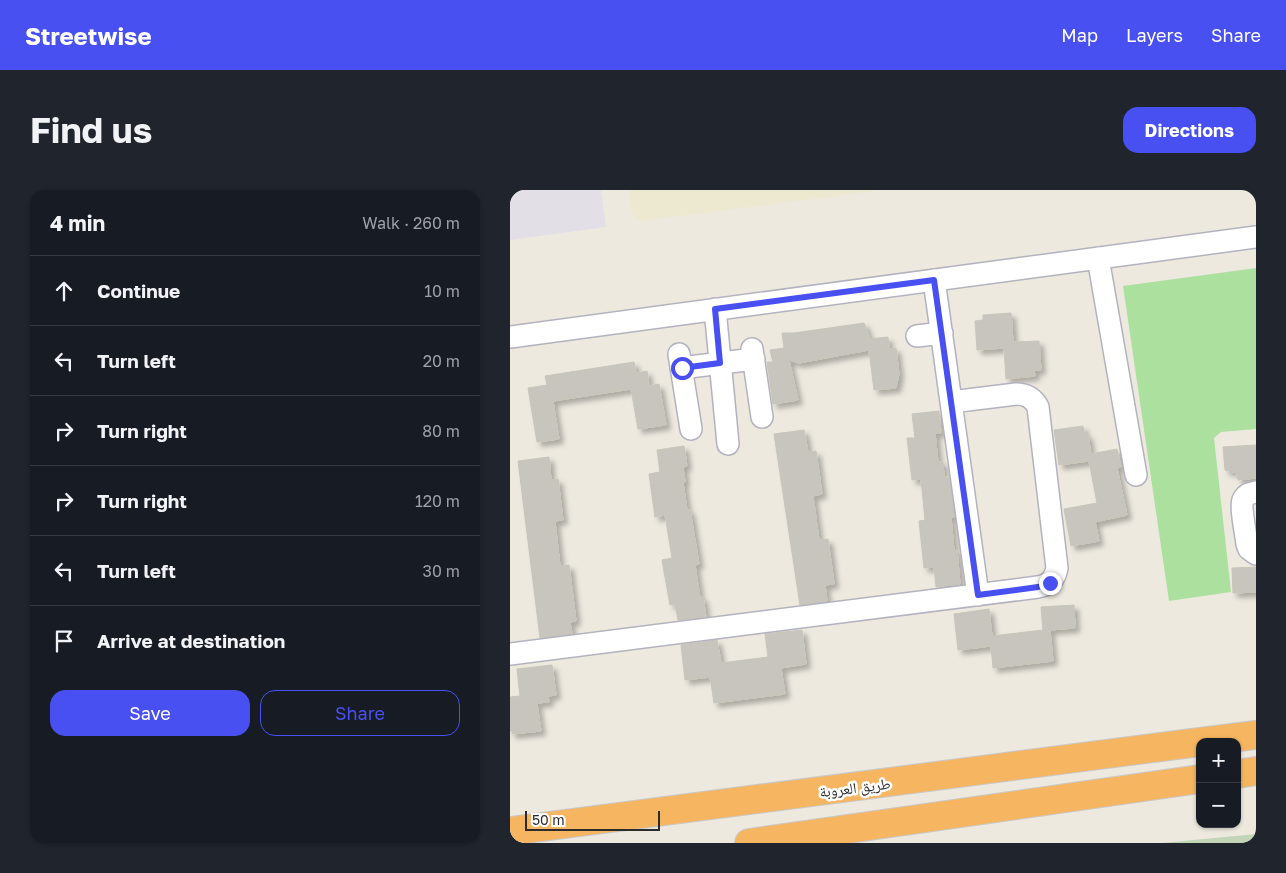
<!DOCTYPE html>
<meta charset="utf-8">
<style>
body{margin:0;font-family:"Golos Text","Noto Naskh Arabic",sans-serif;background:#20242c;color:#f1f3f6}
.controls{position:absolute;right:15px;bottom:15px;display:grid;overflow:hidden;border-radius:10px;box-shadow:0 1px 4px #0004}
.controls button{width:45px;height:45px;display:grid;place-items:center;padding:0;border:0;border-bottom:1px solid #363941;background:#171b24;color:#f1f3f6;font:25px sans-serif}
.scale{position:absolute;left:15px;bottom:12px;width:135px;box-sizing:border-box;padding-left:5px;border:2px solid #2c2c2c;border-top:0;font-size:14px;line-height:18px;white-space:nowrap;color:#2c2c2c;-webkit-text-stroke:4px #fff;paint-order:stroke}
.stop{position:absolute;width:15px;height:15px;margin:-11px;border:4px solid #4850f1;border-radius:50%;background:#fff}
.stop.end{background:#4850f1;border-color:#fff;box-shadow:0 1px 5px #0008}
.list{margin:0;padding:0;list-style:none}
h2{display:flex;justify-content:space-between;align-items:center;height:65px;margin:0;padding:0 20px;font-size:21px}
h2 small{font-size:16px;font-weight:400;color:#9ea1a6}
.list li{display:grid;grid-template-columns:32px 1fr auto;gap:15px;align-items:center;box-sizing:border-box;height:70px;padding:0 20px;border-top:1px solid #363941}
.list b{display:block;font-size:19px;white-space:nowrap}
.list em{font-size:16px;font-style:normal;color:#9ea1a6}
.actions{display:flex;gap:10px;padding:15px 20px}
.actions a{flex:1;padding:11px 0;border:1px solid #4850f1;border-radius:15px;text-align:center;font-size:18px;color:#4850f1}
.actions .main{background:#4850f1;color:#fff}
.icon{flex:none;width:28px;height:28px;fill:none;stroke:currentColor;stroke-width:2;stroke-linecap:round;stroke-linejoin:round}
.map{position:relative;flex:none;width:746px;height:653px;overflow:hidden;border-radius:15px}
header{display:flex;align-items:center;gap:30px;box-sizing:border-box;height:70px;padding:0 25px;background:#4850f1;color:#fff}
header strong{font-size:24px}
nav{display:flex;gap:28px;margin-inline-start:auto;font-size:18px}
.intro{display:flex;align-items:center;justify-content:space-between;box-sizing:border-box;height:120px;padding:0 30px}
h1{margin:0;font-size:35px}
.button{padding:12px 22px;border-radius:15px;background:#4850f1;color:#fff;font-size:18px;font-weight:700}
main{display:flex;gap:30px;padding:0 30px}
aside{flex:1;background:#171b24;border-radius:15px;box-shadow:0 1px 4px #0004}
.map>svg:first-child{display:block}
</style>
<header>
<strong>Streetwise</strong>
<nav><a>Map</a><a>Layers</a><a>Share</a></nav>
</header>
<div class="intro"><h1>Find us</h1><a class="button">Directions</a></div>
<main>
<aside>
<h2>4 min<small>Walk · 260 m</small></h2>
<ul class="list">
<li><svg class="icon" aria-label="ahead" viewBox="0 0 24 24"><path d="M12 20V5M6 11l6-6 6 6"/></svg><div><b>Continue</b></div><em>10 m</em></li>
<li><svg class="icon" aria-label="left" viewBox="0 0 24 24"><path d="M17 20v-9H6M10 6l-5 5 5 5"/></svg><div><b>Turn left</b></div><em>20 m</em></li>
<li><svg class="icon" aria-label="right" viewBox="0 0 24 24"><path d="M7 20v-9h11M14 6l5 5-5 5"/></svg><div><b>Turn right</b></div><em>80 m</em></li>
<li><svg class="icon" aria-label="right" viewBox="0 0 24 24"><path d="M7 20v-9h11M14 6l5 5-5 5"/></svg><div><b>Turn right</b></div><em>120 m</em></li>
<li><svg class="icon" aria-label="left" viewBox="0 0 24 24"><path d="M17 20v-9H6M10 6l-5 5 5 5"/></svg><div><b>Turn left</b></div><em>30 m</em></li>
<li><svg class="icon" aria-label="arrive" viewBox="0 0 24 24"><path d="M6 21V4h12l-3 4 3 4H6"/></svg><div><b>Arrive at destination</b></div></li>
</ul>
<div class="actions"><a class="main">Save</a><a>Share</a></div>
</aside>
<div class="map">
<svg width="746" height="653" viewBox="0 0 746 653">
<defs>
<filter id="shadow"><feDropShadow dx="4.5" dy="4.5" stdDeviation="2.5" flood-color="#0004"/></filter>
</defs>
<rect width="100%" height="100%" fill="#ede9df"/>
<path fill="#e2dfe6" d="M 0,0 L 91,0 L 96,37 L 0,50 Z"/>
<path fill="#ede8d0" d="M 118,0 L 372,0 L 131,31 L 122,23 Z"/>
<path fill="#ace09f" d="M 746,78 L 746,239 L 711,242 L 704,248 L 721,402 L 659,411 L 613,96 Z"/>
<path fill="#c2d6b7" d="M 746,644 L 746,653 L 652,653 Z"/>
<path fill="#c8c5be" stroke="#c8c5b9" filter="url(#shadow)" d="M 501,123 L 503,152 L 529,151 L 531,180 L 524,180 L 525,186 L 496,189 L 494,158 L 467,160 L 465,131 L 473,130 L 473,125 Z
M 354,133 L 360,149 L 378,147 L 379,159 L 386,158 L 389,184 L 386,198 L 364,200 L 359,160 L 289,173 L 279,170 L 288,210 L 263,214 L 257,172 L 263,172 L 260,160 L 274,158 L 272,143 L 284,143 Z
M 124,172 L 126,183 L 137,181 L 139,196 L 149,194 L 156,235 L 128,239 L 121,199 L 43,211 L 49,249 L 27,252 L 18,198 L 37,195 L 35,186 Z
M 429,221 L 431,243 L 425,243 L 428,272 L 433,272 L 434,287 L 439,287 L 444,327 L 441,327 L 444,361 L 447,360 L 450,394 L 426,397 L 424,377 L 414,378 L 409,331 L 415,330 L 411,289 L 402,290 L 397,248 L 405,248 L 402,224 Z
M 573,236 L 574,243 L 578,245 L 581,264 L 607,259 L 611,277 L 607,278 L 617,325 L 585,332 L 589,351 L 561,356 L 554,319 L 587,313 L 579,271 L 549,275 L 544,240 Z
M 294,240 L 298,262 L 306,261 L 312,304 L 303,306 L 309,350 L 318,349 L 324,394 L 315,395 L 317,411 L 290,415 L 264,244 Z
M 746,255 L 746,288 L 728,290 L 727,283 L 715,280 L 713,257 Z
M 174,256 L 177,276 L 173,277 L 175,292 L 173,292 L 177,320 L 180,320 L 189,374 L 185,375 L 190,408 L 193,407 L 196,427 L 168,430 L 165,414 L 160,415 L 152,370 L 162,368 L 155,325 L 145,327 L 139,284 L 150,282 L 147,260 Z
M 39,267 L 41,290 L 48,289 L 53,330 L 45,331 L 50,376 L 59,375 L 66,431 L 60,432 L 62,444 L 30,448 L 8,271 Z
M 746,377 L 746,402 L 723,403 L 722,378 Z
M 564,415 L 565,438 L 540,440 L 543,471 L 483,478 L 481,456 L 448,460 L 444,424 L 479,419 L 482,446 L 533,440 L 531,417 Z
M 292,440 L 296,474 L 271,478 L 275,504 L 204,513 L 200,487 L 175,490 L 171,455 L 207,450 L 211,473 L 258,467 L 255,444 Z
M 42,475 L 46,505 L 38,506 L 39,512 L 27,513 L 31,541 L 2,544 L 2,541 L 0,541 L 0,507 L 10,506 L 7,479 Z"/>
<g fill="none" stroke-linecap="round" stroke-linejoin="round">
<defs>
<path id="minor" d="M 588,68 L 626,285
M 424,90 L 468,405
M 205,119 L 218,254
M 407,146 L 432,143
M 0,147 L 746,47
M 242,159 L 252,227
M 169,164 L 181,239
M 171,178 L 244,169
M 746,302 C 740,303 736,304 733,310 C 730,317 736,345 737,354 L 739,359 L 746,364
M 0,464 L 528,397 C 539,395 545,389 547,378 L 528,217 C 523,208 517,204 506,204 L 441,212"/>
<path id="highway" d="M 690,552 L 746,545
M 727,584 L 746,581
M 0,641 L 690,552
M 239,653 L 690,589"/>
</defs>
<use href="#minor" stroke="#b2b3be" stroke-width="24"/>
<use href="#highway" stroke="#c8c8c8" stroke-width="30"/>
<use href="#minor" stroke="#fff" stroke-width="21"/>
<use href="#highway" stroke="#f6b661" stroke-width="28"/>
</g>
<g fill="none" stroke-linecap="round" stroke-linejoin="round">
<path stroke="#4850f1" stroke-width="6" d="M 172,178 L 210,173 L 205,119 L 424,90 L 468,405 L 528,397 L 540,393"/>
</g>
<g text-anchor="middle" dominant-baseline="central" stroke-width="5" stroke-linejoin="round" paint-order="stroke">
<g font-size="15" fill="#2c2c2c" stroke="#fff">
<text transform="translate(345 597) rotate(-7)">طريق العروبة</text>
</g>
</g>
</svg>
<div class="controls">
<button>+</button>
<button>−</button>
</div>
<div class="scale">50 m</div>
<div class="stop" style="left:172px;top:178px"></div>
<div class="stop end" style="left:540px;top:393px"></div>
</div>
</main>
